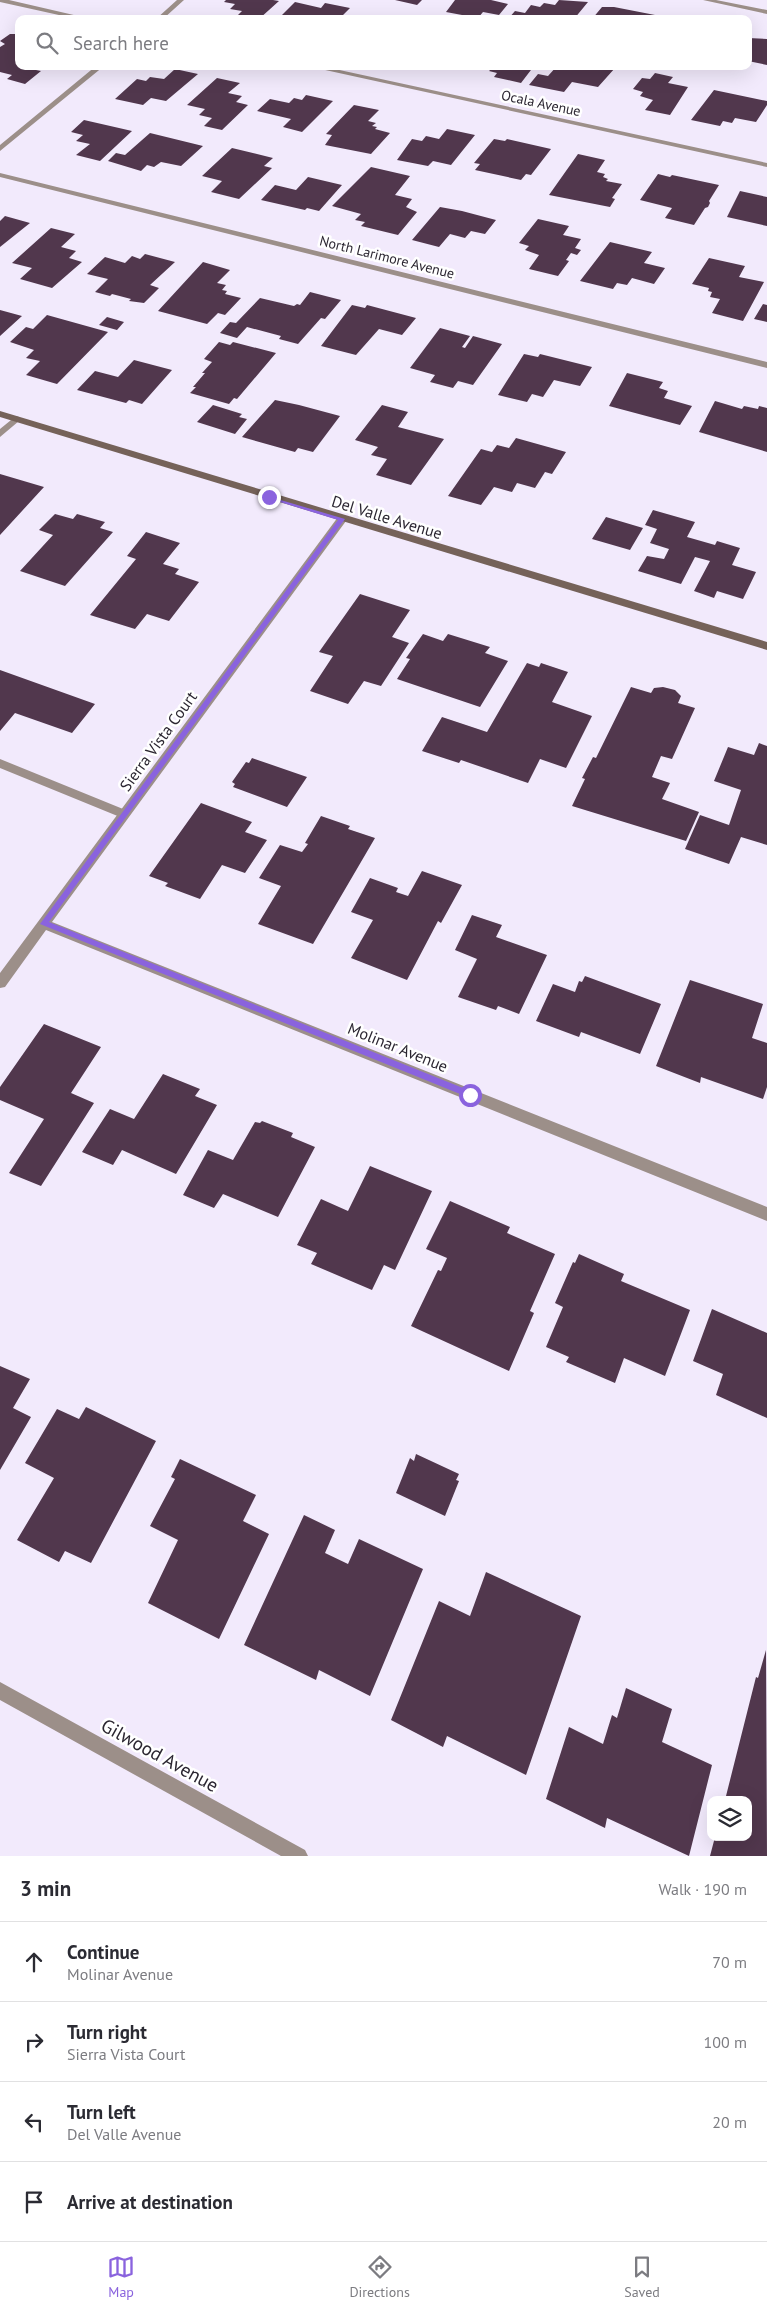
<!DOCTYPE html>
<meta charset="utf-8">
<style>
body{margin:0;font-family:"PT Sans",sans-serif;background:#f7f7f7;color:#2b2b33}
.controls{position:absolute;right:15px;bottom:15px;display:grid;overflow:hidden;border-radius:10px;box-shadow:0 5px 20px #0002}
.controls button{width:45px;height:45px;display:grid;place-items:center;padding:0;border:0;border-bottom:1px solid #e1e1e2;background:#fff;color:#2b2b33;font:25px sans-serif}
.stop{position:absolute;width:15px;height:15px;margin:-11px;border:4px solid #8a63de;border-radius:50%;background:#fff}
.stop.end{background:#8a63de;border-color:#fff;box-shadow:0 1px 5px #0008}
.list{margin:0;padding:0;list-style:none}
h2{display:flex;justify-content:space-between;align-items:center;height:65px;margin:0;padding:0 20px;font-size:21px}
h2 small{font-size:16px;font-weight:400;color:#7c7c81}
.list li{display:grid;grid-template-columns:32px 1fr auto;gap:15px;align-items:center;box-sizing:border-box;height:80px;padding:0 20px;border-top:1px solid #e1e1e2}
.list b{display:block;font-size:19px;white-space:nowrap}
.list p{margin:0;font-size:16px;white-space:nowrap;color:#7c7c81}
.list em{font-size:16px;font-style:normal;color:#7c7c81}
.icon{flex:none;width:28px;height:28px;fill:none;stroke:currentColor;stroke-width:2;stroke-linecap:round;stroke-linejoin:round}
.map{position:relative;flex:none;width:767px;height:1856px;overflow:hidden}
.search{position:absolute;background:#fff;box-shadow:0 5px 20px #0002;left:15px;right:15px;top:15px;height:55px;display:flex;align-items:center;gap:12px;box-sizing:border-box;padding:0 18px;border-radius:10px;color:#7c7c81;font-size:19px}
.sheet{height:385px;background:#fff}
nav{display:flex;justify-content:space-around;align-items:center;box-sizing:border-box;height:70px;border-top:1px solid #e1e1e2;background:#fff;font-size:14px;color:#7c7c81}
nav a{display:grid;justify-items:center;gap:2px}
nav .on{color:#8a63de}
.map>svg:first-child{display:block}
</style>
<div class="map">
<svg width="767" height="1856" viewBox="0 0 767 1856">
<rect width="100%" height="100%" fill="#f2eafc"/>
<path fill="#51374d" d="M 226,0 L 273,0 L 279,1 L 259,19 L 234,19 L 242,11 L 230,9 L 235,4 L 224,2 Z
M 395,0 L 422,0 L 417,5 Z
M 455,0 L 491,0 L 508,4 L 499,15 L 483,12 L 478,18 L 446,12 Z
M 559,0 L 588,2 L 574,19 L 508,19 L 515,11 L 525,13 L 531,5 L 540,7 L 544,3 L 555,5 Z
M 295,2 L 321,8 L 325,3 L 350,8 L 339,19 L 278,19 Z
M 602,7 L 614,7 L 655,15 L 652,19 L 592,19 Z
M 10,34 L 19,34 L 19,66 L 34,66 L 31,69 L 41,71 L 25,84 L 7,79 L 12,75 L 0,72 L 0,47 L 5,44 L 0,41 Z
M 748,38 L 767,39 L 767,65 L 748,61 Z
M 494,66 L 534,66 L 521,83 L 494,77 L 497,73 L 489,71 Z
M 557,66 L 608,66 L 615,68 L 598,87 L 572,82 L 564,92 L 529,85 L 538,74 L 548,76 Z
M 175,69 L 198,74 L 166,101 L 151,98 L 143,105 L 115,99 L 137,79 L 146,81 L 150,77 L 164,79 Z
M 655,73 L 673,77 L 668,83 L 688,87 L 670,115 L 645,110 L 653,100 L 640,96 L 643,92 L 633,89 L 642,78 L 650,79 Z
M 217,78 L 240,83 L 228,93 L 242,96 L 236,102 L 248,105 L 222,130 L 204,126 L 212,118 L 199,115 L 205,109 L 187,105 Z
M 714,90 L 767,101 L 767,105 L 756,122 L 735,118 L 732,123 L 723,121 L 720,126 L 691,120 Z
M 306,95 L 333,101 L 302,132 L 283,127 L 291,119 L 257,111 L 270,99 L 289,103 L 294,98 L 302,100 Z
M 354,105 L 379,110 L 368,121 L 376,123 L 372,126 L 377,127 L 375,129 L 390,133 L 371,154 L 325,145 L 332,135 L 326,134 Z
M 84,120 L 119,128 L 132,131 L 100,161 L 76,155 L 90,144 L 76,141 L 83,135 L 71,132 Z
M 447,129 L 475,135 L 451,165 L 433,161 L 428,166 L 397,160 L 412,139 L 422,141 L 426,136 L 439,139 Z
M 150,133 L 203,146 L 181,166 L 161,162 L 154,167 L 147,165 L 141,171 L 108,161 L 116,153 L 125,155 Z
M 494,139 L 505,141 L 507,139 L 551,149 L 531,175 L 526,174 L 521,180 L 475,170 L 480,164 L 474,163 Z
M 232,148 L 273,158 L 264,166 L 272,168 L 239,199 L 211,192 L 222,181 L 202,176 Z
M 578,154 L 605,160 L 597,172 L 605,174 L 603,177 L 608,179 L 606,181 L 622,184 L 612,198 L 615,199 L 610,207 L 549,195 Z
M 371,167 L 410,176 L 395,195 L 412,199 L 406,207 L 417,212 L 398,235 L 361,226 L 365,222 L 355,220 L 361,214 L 332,206 Z
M 658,174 L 670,177 L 672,175 L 719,185 L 709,201 L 710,203 L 708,207 L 705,208 L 694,225 L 665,218 L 672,208 L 640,200 Z
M 308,177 L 342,185 L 319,211 L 307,208 L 305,210 L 261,200 L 275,185 L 296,190 Z
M 740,191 L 767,197 L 767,226 L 727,217 Z
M 440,207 L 462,211 L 496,220 L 485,234 L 471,231 L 465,238 L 450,234 L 439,247 L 412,240 Z
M 5,216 L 30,223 L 0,247 L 0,221 Z
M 538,219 L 569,226 L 563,235 L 581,239 L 575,248 L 581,250 L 577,255 L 571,253 L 566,260 L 569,261 L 558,276 L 529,269 L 539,255 L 525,250 L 529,246 L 519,243 Z
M 51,228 L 75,234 L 61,247 L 76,251 L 69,258 L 82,262 L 52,288 L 20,279 L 32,268 L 12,263 Z
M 610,242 L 652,252 L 644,263 L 665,268 L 654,284 L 632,278 L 627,285 L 617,283 L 613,289 L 580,281 Z
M 145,254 L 175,262 L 150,285 L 159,288 L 144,303 L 129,301 L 131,299 L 112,294 L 110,296 L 95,292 L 108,279 L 87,274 L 105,257 L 125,263 L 132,256 L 140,259 Z
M 709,258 L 745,266 L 739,277 L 764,282 L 743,321 L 712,313 L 720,299 L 710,297 L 712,292 L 708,291 L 709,288 L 692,284 Z
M 203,262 L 230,270 L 217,283 L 226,285 L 222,290 L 227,291 L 225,294 L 241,298 L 225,315 L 218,313 L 207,324 L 158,311 Z
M 310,292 L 341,300 L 325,319 L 321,318 L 298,344 L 279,339 L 281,336 L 247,327 L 237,338 L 220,333 L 230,322 L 236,323 L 260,298 L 294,306 L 297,304 L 300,305 Z
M 763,304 L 767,305 L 767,322 L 754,319 Z
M 352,305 L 365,308 L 367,305 L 416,318 L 402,335 L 379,329 L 356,355 L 321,346 Z
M 0,310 L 22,316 L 0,336 Z
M 47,315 L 108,332 L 57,384 L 26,375 L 40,361 L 26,358 L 34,350 L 10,342 L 26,327 L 33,329 Z
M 107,317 L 124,322 L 117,330 L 99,325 Z
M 440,328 L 470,336 L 462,347 L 465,348 L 473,336 L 502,344 L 473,385 L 458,381 L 453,388 L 430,382 L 435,375 L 410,368 Z
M 219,342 L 230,345 L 233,342 L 276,353 L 237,399 L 234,398 L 229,404 L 190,393 L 196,387 L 193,387 L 205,373 L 202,373 L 212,362 L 204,359 Z
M 524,354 L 538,357 L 540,354 L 592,367 L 580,386 L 554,380 L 543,397 L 532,394 L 527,402 L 498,395 Z
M 134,360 L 172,370 L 142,404 L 129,400 L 126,403 L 77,390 L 95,371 L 118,377 Z
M 627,373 L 663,382 L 659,388 L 668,391 L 664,398 L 692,406 L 680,425 L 609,406 Z
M 275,400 L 299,405 L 340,416 L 313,452 L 298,448 L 295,452 L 242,437 Z
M 715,401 L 742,409 L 744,406 L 758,409 L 759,406 L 767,408 L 767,452 L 699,432 Z
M 213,405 L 242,414 L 239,417 L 247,419 L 235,434 L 197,422 Z
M 382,405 L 408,412 L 398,427 L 444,439 L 411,485 L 376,475 L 387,459 L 371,455 L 378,447 L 355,440 Z
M 516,438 L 566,452 L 552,474 L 545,472 L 535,488 L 517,483 L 512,492 L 494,487 L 481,505 L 448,496 L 481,449 L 492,452 L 497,445 L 509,448 Z
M 0,474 L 44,487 L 0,535 Z
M 653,510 L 695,522 L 687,537 L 715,545 L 717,541 L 740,548 L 732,565 L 756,572 L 743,599 L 717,591 L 714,598 L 694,591 L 710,561 L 695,557 L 681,584 L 638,571 L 647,556 L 664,559 L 669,549 L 650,543 L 657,529 L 645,525 Z
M 55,514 L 73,519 L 77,514 L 105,522 L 100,528 L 113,532 L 65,586 L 20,571 L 53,535 L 39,530 Z
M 606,517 L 643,528 L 630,550 L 592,539 Z
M 146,532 L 180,543 L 163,564 L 179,569 L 175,574 L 199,582 L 169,621 L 147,614 L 135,629 L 90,615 L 136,559 L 127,556 Z
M 360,594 L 410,610 L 392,637 L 409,643 L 381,686 L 364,681 L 348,704 L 310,691 L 333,656 L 319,652 Z
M 423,634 L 443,641 L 448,634 L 490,647 L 485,653 L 508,661 L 480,707 L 397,679 L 410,659 L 406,658 Z
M 527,663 L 539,667 L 541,663 L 568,672 L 552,702 L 592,716 L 566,768 L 540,759 L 528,783 L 461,760 L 459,763 L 422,751 L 442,717 L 487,732 Z
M 0,670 L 95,704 L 72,733 L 15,713 L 0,731 Z
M 631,687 L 651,693 L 654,688 L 663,687 L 675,690 L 681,696 L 678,703 L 695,708 L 672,759 L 661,756 L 652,777 L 670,783 L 662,799 L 699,812 L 686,841 L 572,806 L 585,779 L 582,778 L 593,757 L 596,758 Z
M 759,743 L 767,746 L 767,845 L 741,837 L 729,864 L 685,849 L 700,815 L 729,825 L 741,790 L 714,781 L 728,747 L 754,755 Z
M 252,758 L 307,777 L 287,807 L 233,787 L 235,784 L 232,782 L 246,762 L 249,763 Z
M 201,803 L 252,822 L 245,832 L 267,840 L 245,873 L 222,865 L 200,899 L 165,886 L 168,883 L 149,876 Z
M 321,816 L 350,826 L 348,829 L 375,838 L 313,944 L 258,924 L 281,886 L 259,878 L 280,845 L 302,852 L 308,844 L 305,843 Z
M 422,871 L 462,885 L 441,923 L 438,921 L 407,980 L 351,958 L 373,920 L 351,912 L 370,878 L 398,888 L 396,892 L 408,896 Z
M 472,915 L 502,925 L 496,937 L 547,955 L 519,1014 L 498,1006 L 496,1010 L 458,997 L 477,959 L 455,950 Z
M 585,976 L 661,1004 L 640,1054 L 581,1032 L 579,1037 L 536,1021 L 553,984 L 575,992 L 579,981 L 582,982 Z
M 690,980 L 763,1004 L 752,1038 L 767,1043 L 767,1087 L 763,1099 L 701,1077 L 700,1083 L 656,1066 Z
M 44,1024 L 101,1047 L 71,1093 L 94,1103 L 41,1186 L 9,1173 L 44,1119 L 0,1100 L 0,1087 Z
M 163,1074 L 200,1089 L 195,1096 L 217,1105 L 176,1174 L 122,1150 L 113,1165 L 82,1152 L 110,1109 L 134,1119 Z
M 262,1121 L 293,1133 L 291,1137 L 315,1147 L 278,1217 L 223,1194 L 214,1208 L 183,1195 L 208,1150 L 233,1160 L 255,1122 L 260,1123 Z
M 370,1166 L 432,1191 L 395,1270 L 384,1265 L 372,1290 L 311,1264 L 317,1253 L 297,1245 L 321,1199 L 348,1211 Z
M 450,1201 L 510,1227 L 507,1233 L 555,1254 L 530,1311 L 534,1313 L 509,1371 L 411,1326 L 438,1270 L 441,1271 L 447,1258 L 426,1249 Z
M 579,1254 L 624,1274 L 621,1281 L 690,1310 L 665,1376 L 624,1358 L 615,1383 L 566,1362 L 569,1357 L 546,1347 L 563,1307 L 555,1303 L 573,1262 L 575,1263 Z
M 712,1309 L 767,1333 L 767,1418 L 716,1395 L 723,1374 L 693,1361 Z
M 0,1366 L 30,1379 L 13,1408 L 31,1417 L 0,1470 Z
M 86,1407 L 156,1441 L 91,1563 L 65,1551 L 59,1562 L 17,1540 L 54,1478 L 25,1463 L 57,1409 L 79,1419 Z
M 416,1454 L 459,1474 L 456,1480 L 459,1481 L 445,1516 L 396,1493 L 410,1458 L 414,1461 Z
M 180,1459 L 256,1495 L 243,1521 L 269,1534 L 219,1639 L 148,1603 L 178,1540 L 150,1526 L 175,1479 L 171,1477 Z
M 304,1515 L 335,1530 L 325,1553 L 348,1564 L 359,1539 L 423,1569 L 370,1696 L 319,1670 L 316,1680 L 244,1645 Z
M 486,1572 L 581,1616 L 526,1775 L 447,1736 L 443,1747 L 391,1720 L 439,1601 L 470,1616 Z
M 766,1650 L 767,1856 L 710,1856 L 715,1837 L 748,1837 L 748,1800 L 725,1800 L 756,1677 L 758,1678 Z
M 626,1688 L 672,1709 L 662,1742 L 712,1765 L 689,1856 L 607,1818 L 605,1828 L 546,1799 L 569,1727 L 603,1744 L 612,1715 L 617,1718 Z"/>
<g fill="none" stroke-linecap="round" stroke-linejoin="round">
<path fill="#9c8f89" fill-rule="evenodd" d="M 16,416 L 19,417 L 19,421 L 0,437 L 0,429 Z
M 0,759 L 128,811 L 130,814 L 124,819 L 120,817 L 0,768 Z"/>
<path fill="#9c8f89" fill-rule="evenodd" d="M 0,0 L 9,0 L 91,19 L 77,19 L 0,2 Z
M 177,0 L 184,0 L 163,19 L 156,19 Z
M 703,0 L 716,0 L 767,10 L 767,14 Z
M 96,66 L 104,66 L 0,151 L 0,145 Z
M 307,66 L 321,66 L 767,163 L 767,167 Z
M 0,173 L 767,362 L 767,368 L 0,177 Z
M 342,516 L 347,519 L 346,521 L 52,922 L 767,1207 L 767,1221 L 46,930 L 5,987 L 0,988 L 0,973 L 338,517 Z
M 0,1682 L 305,1850 L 308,1856 L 281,1856 L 0,1700 Z"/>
<path fill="#756259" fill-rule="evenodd" d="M 0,411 L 767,642 L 767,650 L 0,417 Z"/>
</g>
<path fill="#8a63de" d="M 267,496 L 345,519 L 49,922 L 473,1092 L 475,1095 L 470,1098 L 40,924 L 338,520 L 267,498 Z"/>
<g text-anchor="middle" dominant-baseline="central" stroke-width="5" stroke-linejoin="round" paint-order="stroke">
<g font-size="14" fill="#2b2631" stroke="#fff">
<text transform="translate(541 103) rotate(12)">Ocala Avenue</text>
<text transform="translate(387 257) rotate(14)">North Larimore Avenue</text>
</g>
<g font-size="16" fill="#2b2631" stroke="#fff">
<text transform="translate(387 517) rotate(17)">Del Valle Avenue</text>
<text transform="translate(158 741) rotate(-54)">Sierra Vista Court</text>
<text transform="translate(398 1047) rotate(22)">Molinar Avenue</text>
</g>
<g font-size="19" fill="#2b2631" stroke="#fff">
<text transform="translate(160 1755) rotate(29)">Gilwood Avenue</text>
</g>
</g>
</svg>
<div class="controls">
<button><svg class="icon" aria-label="layers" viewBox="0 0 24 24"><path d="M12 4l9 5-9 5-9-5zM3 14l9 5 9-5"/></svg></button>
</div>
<div class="stop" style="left:470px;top:1095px"></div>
<div class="stop end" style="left:269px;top:497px"></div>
<div class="search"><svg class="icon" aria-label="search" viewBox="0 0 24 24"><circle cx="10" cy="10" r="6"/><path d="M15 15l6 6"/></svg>Search here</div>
</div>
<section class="sheet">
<h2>3 min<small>Walk · 190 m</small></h2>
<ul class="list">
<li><svg class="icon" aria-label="ahead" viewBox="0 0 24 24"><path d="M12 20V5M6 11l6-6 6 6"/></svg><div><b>Continue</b><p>Molinar Avenue</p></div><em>70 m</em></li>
<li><svg class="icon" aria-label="right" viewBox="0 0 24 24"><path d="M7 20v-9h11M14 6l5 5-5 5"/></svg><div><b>Turn right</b><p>Sierra Vista Court</p></div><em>100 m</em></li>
<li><svg class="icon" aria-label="left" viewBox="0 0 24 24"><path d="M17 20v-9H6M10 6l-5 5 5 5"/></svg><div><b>Turn left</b><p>Del Valle Avenue</p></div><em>20 m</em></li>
<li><svg class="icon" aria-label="arrive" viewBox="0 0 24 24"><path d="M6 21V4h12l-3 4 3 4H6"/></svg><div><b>Arrive at destination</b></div></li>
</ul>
</section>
<nav>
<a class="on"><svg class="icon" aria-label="map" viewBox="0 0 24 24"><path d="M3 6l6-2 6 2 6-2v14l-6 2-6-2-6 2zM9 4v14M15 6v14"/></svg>Map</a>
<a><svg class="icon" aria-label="directions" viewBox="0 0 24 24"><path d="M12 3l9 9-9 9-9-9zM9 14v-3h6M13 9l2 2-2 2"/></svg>Directions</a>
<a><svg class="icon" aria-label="saved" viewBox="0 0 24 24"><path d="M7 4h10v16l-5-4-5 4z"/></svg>Saved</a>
</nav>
